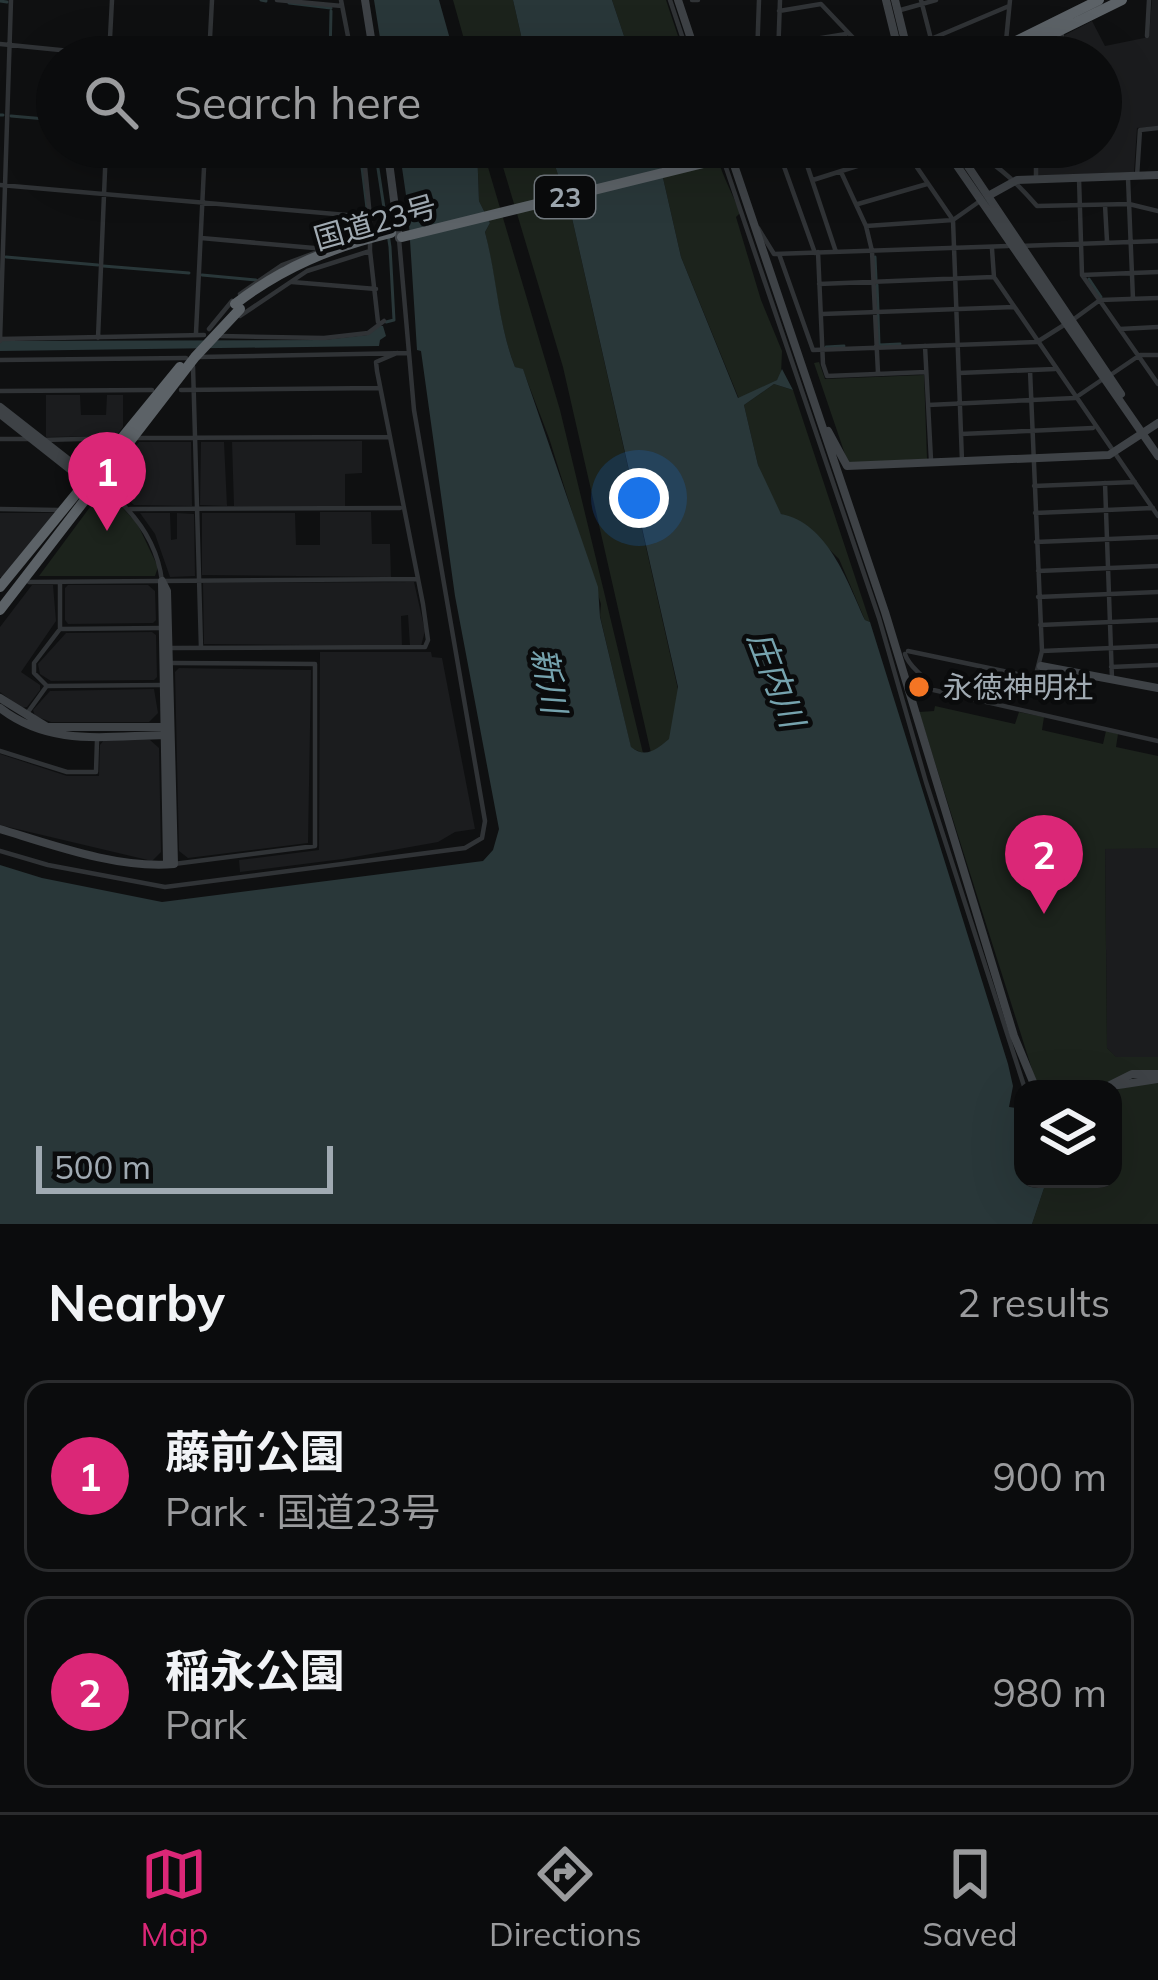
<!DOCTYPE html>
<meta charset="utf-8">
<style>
body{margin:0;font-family:Mulish,"Noto Sans JP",sans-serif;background:#191a1b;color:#f1f3f6}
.controls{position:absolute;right:36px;bottom:36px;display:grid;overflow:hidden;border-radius:24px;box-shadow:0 12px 48px #0002}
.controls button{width:108px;height:108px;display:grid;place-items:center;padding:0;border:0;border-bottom:3px solid #2b2c2e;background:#0b0c0d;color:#f1f3f6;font:60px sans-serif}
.scale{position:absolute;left:36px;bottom:30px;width:297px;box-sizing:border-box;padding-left:12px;border:6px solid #a0aab2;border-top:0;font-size:33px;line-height:42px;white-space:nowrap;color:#a0aab2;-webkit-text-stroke:9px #0a0b0c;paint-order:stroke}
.you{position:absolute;left:639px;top:498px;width:42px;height:42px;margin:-30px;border:9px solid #fff;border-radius:50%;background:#1a73e8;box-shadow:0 0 0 18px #1a73e833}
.badge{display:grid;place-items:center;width:78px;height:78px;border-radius:50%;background:#db2777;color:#fff;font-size:39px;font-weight:700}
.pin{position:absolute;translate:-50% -99px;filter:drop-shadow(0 3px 6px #0008)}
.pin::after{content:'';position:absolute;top:63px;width:42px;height:36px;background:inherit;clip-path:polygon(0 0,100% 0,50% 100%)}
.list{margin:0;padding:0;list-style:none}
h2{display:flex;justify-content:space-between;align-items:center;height:156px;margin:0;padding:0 48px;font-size:51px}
h2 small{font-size:39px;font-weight:400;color:#9a9b9d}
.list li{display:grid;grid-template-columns:78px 1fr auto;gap:36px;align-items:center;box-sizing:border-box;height:192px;margin:0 24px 24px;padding:0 24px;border:3px solid #2b2c2e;border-radius:24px}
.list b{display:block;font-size:45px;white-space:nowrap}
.list p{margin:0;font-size:39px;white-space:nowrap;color:#9a9b9d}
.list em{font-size:39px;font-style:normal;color:#9a9b9d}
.icon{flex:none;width:66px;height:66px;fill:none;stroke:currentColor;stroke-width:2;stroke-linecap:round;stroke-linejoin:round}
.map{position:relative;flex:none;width:1158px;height:1224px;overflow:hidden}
.search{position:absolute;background:#0b0c0d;box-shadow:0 12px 48px #0002;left:36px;right:36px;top:36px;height:132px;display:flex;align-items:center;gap:30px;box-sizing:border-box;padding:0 42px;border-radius:66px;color:#9a9b9d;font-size:45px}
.sheet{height:588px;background:#0b0c0d}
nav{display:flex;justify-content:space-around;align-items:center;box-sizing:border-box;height:168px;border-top:3px solid #2b2c2e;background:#0b0c0d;font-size:33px;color:#9a9b9d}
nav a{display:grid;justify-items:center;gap:6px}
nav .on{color:#db2777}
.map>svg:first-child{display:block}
</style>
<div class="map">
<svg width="1158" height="1224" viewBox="0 0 1158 1224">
<rect width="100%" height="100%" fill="#0f1011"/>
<path fill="#1b1c1e" d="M 1152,0 L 1158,0 L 1158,126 L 1137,128 L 1134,172 L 1037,176 L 1037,147 L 1101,147 L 1101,57 L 1061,57 L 1063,36 L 1092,21 L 1105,46 L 1149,37 Z
M 46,395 L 80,395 L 81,415 L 106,415 L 107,395 L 123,395 L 123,427 L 116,436 L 46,437 Z
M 362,441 L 362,473 L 345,474 L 345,506 L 234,506 L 232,442 Z
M 139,442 L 191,442 L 192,506 L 134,505 L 114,487 L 113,476 Z
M 201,442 L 224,442 L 227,506 L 200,505 Z
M 320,512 L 371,512 L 372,544 L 390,544 L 391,577 L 202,575 L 202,513 L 295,513 L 296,545 L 320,545 Z
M 0,513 L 56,513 L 4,577 L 0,577 Z
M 140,513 L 170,513 L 171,540 L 177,539 L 177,513 L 194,514 L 195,576 L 170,577 L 155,534 Z
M 414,582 L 425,631 L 421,646 L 410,646 L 408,615 L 401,616 L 402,646 L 204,644 L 203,583 Z
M 32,585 L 53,585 L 56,621 L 21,672 L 40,685 L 40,690 L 27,707 L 21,708 L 0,692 L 0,627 Z
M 68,585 L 148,585 L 155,591 L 156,620 L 153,623 L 68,624 L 65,620 L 65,588 Z
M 152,632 L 156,635 L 157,677 L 154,680 L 51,681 L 40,674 L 38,664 L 66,633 Z
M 320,652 L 431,652 L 432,657 L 442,658 L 475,829 L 455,832 L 438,842 L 343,859 L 240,872 L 239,860 L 319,850 Z
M 179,668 L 311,670 L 308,843 L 188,858 L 179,851 L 175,672 Z
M 154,689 L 158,713 L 149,722 L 51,722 L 35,716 L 33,710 L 50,691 Z
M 104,740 L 150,740 L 159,748 L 161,852 L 152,861 L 0,825 L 0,754 L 67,776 L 99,776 L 100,745 Z
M 1105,848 L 1158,848 L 1158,1057 L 1115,1057 L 1107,1048 Z"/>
<path fill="#1c231c" d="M 453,0 L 513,0 L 526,57 L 469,57 Z
M 612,0 L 666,0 L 685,57 L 631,57 Z
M 477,147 L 482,147 L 560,410 L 643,753 L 631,748 L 600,616 L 601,604 L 549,438 L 523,370 L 515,367 C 498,324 496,277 485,232 L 490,223 L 479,201 Z
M 497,147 L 549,147 L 572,218 L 697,774 L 651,753 L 563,367 Z
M 656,147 L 715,147 C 719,171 731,189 740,213 L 736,217 L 761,300 L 782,351 L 781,375 L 777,380 L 739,399 L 681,257 Z
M 819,362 L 825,379 L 924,375 L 927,459 L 848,463 L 814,363 Z
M 774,384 L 793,390 L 870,622 L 865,620 L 839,559 L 806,526 L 781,514 L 773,504 L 758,465 L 744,405 Z
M 109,494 L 137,523 L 158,567 L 155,576 L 39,576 L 93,503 L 104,502 Z
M 935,706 L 1015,724 L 1019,712 L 1044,717 L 1042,730 L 1103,744 L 1106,731 L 1118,734 L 1116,747 L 1158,756 L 1158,848 L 1105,849 L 1107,1048 L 1116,1057 L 1158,1057 L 1158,1072 L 1133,1071 L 1097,1089 L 1041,1089 L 1036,1082 L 919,712 L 934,711 Z
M 1158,1083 L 1158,1224 L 1032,1224 L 1047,1179 L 1113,1179 L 1113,1092 L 1128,1085 Z"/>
<path fill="#293739" d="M 374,0 L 439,0 L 455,57 L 383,57 Z
M 513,0 L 612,0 L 631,57 L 526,57 Z
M 399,147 L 477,147 L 479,201 L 490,223 L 485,232 C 497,277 498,324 515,367 L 523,369 L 598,587 L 600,617 L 631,747 C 646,759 657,749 669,739 L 678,687 L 572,218 L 549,147 L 656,147 L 681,257 L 738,398 L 777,380 L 782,369 L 793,390 L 774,384 L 744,405 L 758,465 L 781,514 C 828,523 847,581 865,620 L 870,622 L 1008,1064 L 1013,1086 L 1009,1107 L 1023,1109 L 1023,1179 L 1047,1179 L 1032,1224 L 0,1224 L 0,865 L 42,878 L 162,902 L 483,861 L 493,850 L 499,829 L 455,596 L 421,351 L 417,350 L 408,209 Z
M 376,326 L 383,326 L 386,336 L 380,340 L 379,346 L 0,351 L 0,341 L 323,340 L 367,335 Z"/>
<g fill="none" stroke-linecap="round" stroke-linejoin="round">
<path stroke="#293739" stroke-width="3" d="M 261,0 L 266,1
M 0,1 L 7,2
M 289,3 L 331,8
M 330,57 L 331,11
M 0,115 L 3,115
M 11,116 L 57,120
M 345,147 L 359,148
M 367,149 L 375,149 L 390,247 L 394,320 L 386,322
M 360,151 L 367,208
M 6,257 L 98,265
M 875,257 L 876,279
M 103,266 L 189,273
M 202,275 L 256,280
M 1089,279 L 1101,297
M 877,285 L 878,310
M 878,315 L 879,345 L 900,344
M 826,347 L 844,346"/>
<path stroke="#303336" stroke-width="4.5" d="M 277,0 L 342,6
M 341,0 L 352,57
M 670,0 L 689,57
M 692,0 L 698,0
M 921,0 L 931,39 L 1009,6
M 779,11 L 821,4 L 860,45 L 864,57
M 897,11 L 936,0
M 1147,36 L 1149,0
M 758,39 L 778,45 L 846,34
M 816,39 L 819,57
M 1006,41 L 1010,0
M 0,44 L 130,57
M 109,57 L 112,0
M 209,57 L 212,0
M 728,57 L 729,47 L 757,47
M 757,57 L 759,0
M 778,57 L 780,0
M 879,57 L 896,52
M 1060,57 L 1062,33
M 363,147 L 370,217
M 719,147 L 879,618 L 926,782 L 1025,1089
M 777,147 L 815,253
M 801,147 L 836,252
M 903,147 L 953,220 L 962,461
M 1036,147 L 1036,179
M 966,160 L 977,153 C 1002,169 1018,184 1037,206 L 1129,204 L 1158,211
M 841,172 L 866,226 L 872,251 L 878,373
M 1137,176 L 1140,130 L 1158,128
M 1079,178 L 1082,275 L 1158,384
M 1128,178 L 1133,299
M 813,180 L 917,147
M 0,185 L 370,217 L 370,251 L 307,271 L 240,316
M 858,204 L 927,184
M 1105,205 L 1107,241
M 866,226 L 953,220 L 980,201
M 758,228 L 774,254 L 1008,246
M 201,238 L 314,248
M 1020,246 L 1158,241
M 992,249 L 994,277 L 1158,516
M 370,251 L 378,322
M 818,252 L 823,364 L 827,376 L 926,372
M 779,254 L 813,350 L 1037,342 L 1064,325
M 1082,275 L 1158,272
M 292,282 L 376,289
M 819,284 L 993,277
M 240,294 L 282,265 L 369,233
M 822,314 L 1014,307
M 1074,319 L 1100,300 L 1158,298
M 209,329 L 232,301
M 1120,329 L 1158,327
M 196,333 L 205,147
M 221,336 L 324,338 L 368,333 L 384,321
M 98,338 L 106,147
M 0,339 L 204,335
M 0,341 L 11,0
M 925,346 L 931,460
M 198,357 L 408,353
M 0,360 L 186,358
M 193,366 L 201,648
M 1030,370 L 1042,651 L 1035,678
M 959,373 L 1055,369
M 1109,376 L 1140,355 L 1158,355
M 181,390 L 379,388
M 0,391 L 152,390
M 928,405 L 1075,398 L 1103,379
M 961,434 L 1093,428
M 134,438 L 390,437
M 0,439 L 30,439
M 42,440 L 120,438
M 104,480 L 104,488 C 135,512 157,541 162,581
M 1105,483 L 1112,679
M 1034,486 L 1135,482
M 0,509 L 58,510
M 130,509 L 400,508
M 1035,513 L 1153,508
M 1036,542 L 1158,537
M 1038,571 L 1158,566
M 29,582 L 417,579
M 60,582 L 60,629 L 34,663 L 34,673 L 47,686 L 163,685
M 1038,597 L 1158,592
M 1040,625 L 1158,620
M 60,629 L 161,628
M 169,648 L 425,647 L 428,640 L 423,604 L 377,371 L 376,362 L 397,353
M 908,651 L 1041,679
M 1042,651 L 1158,646
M 905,654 C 910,670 925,673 929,689 L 1158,741
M 171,663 L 315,664 L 315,846 L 174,864
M 1111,667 L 1158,665
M 28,712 L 46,687
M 0,751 L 67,772 L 96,772 L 97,740
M 0,851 L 48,865 L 165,887 L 465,848 L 482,838 L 485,821 L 414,410 L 399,239"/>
<path stroke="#3e4246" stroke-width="8" d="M 365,0 L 374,57
M 678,0 L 697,57
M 886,0 L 900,57
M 895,0 L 909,57
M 387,147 L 399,238
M 728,147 L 885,612 L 1014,1036 L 1036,1089
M 944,147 L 1158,456
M 955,147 L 1121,394
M 988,196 L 1017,180 L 1158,175
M 0,407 L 83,472 L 94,472
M 0,414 L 80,477 L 82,485
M 828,431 L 847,466 L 1109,455 L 1158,423
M 162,582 L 167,864
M 1041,666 L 1158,688
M 0,698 L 47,727 L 169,727
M 0,708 C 50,747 105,736 165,735
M 0,829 C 53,845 118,869 174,864 L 167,591 L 162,581
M 1112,1086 L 1158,1079
M 1102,1089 L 1132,1074 L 1158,1074"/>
<path stroke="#5c6267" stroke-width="10" d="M 984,57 L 1099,0
M 1006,57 L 1122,0
M 728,157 L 768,147
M 0,587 L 180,367
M 0,610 L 195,357 L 240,309"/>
<path stroke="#5c6267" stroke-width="10" d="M 402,237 L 728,157
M 235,304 C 283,267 332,247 391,233"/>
</g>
<circle fill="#f47524" stroke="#0a0b0c" stroke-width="4.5" cx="919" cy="687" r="12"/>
<g text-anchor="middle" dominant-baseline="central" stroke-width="9" stroke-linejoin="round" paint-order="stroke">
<rect fill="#0a0b0c" stroke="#737a80" stroke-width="3" x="535" y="176" width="60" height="42" rx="9"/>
<g font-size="27" font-weight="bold" fill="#a0aab2">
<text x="565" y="197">23</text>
</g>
<g font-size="30" fill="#a0aab2" stroke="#0a0b0c">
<text transform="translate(375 222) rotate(-16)">国道23号</text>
</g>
<g font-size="30" fill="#a0aab2" stroke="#0a0b0c" text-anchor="start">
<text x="943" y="687">永徳神明社</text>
</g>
<g font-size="33" font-style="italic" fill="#76a3ae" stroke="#0a0b0c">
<text transform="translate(777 679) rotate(69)">庄内川</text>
<text transform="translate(550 680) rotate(80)">新川</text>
</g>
</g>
</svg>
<div class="controls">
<button><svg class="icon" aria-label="layers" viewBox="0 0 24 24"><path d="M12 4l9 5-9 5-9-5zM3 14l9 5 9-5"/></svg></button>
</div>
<div class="scale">500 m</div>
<div class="you"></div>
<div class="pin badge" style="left:107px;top:531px">1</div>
<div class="pin badge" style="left:1044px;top:914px">2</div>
<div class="search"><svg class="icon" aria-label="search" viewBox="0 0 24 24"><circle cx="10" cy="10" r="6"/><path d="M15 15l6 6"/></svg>Search here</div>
</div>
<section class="sheet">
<h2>Nearby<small>2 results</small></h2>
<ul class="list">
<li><span class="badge">1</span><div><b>藤前公園</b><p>Park · 国道23号</p></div><em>900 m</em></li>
<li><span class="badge">2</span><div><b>稲永公園</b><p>Park</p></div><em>980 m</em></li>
</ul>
</section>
<nav>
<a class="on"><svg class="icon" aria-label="map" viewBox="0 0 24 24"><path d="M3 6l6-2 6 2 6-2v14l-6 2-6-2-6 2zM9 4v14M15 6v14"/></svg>Map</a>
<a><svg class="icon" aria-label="directions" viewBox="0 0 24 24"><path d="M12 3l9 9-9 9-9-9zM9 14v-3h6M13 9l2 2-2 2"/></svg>Directions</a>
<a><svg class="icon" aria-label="saved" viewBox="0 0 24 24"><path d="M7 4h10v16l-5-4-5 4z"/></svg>Saved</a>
</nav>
